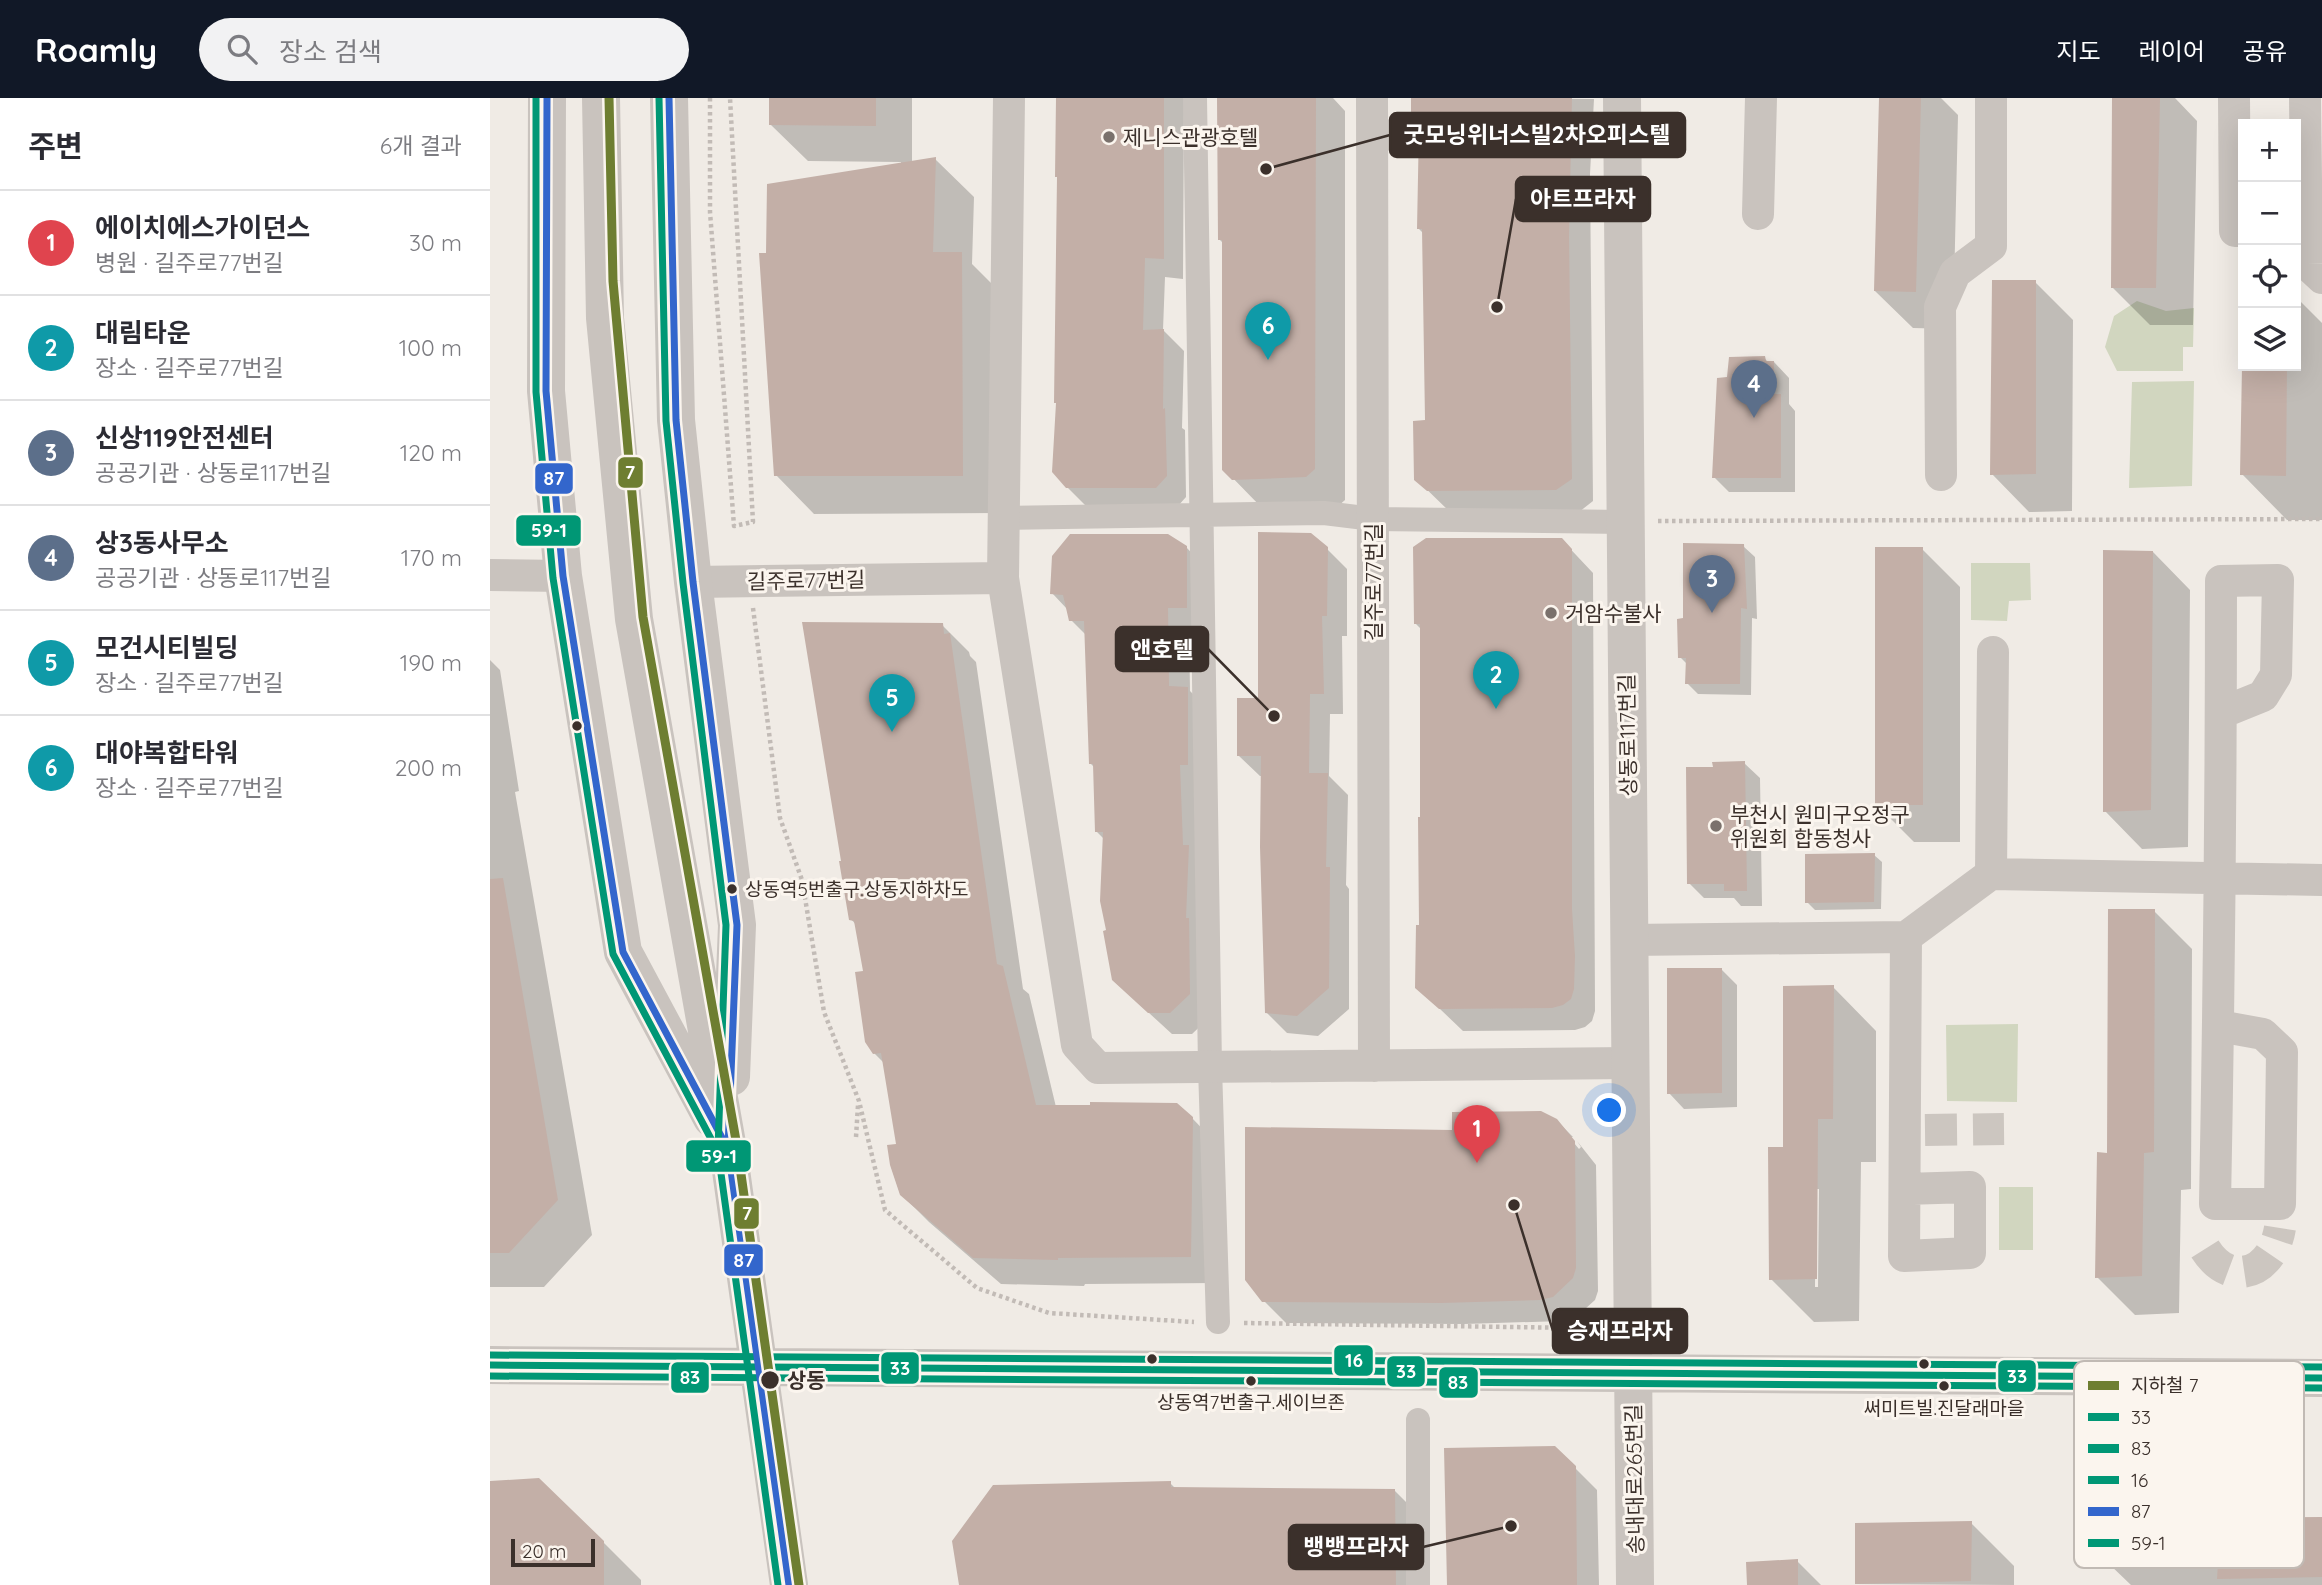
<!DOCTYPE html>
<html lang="ko">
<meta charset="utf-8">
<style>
body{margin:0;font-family:Quicksand,"Noto Sans KR",sans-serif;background:#f2f2f3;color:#2b2b33}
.controls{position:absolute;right:21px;top:21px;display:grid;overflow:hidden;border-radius:0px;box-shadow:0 7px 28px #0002}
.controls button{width:63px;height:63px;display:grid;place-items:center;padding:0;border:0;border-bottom:2px solid #e1e1e2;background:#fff;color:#2b2b33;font:35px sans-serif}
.scale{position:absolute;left:21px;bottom:18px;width:84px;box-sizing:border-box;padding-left:7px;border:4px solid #3b302b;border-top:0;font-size:19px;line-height:24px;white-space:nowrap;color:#3b302b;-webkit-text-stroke:5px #fbf5ee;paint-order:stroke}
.you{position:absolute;left:1120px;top:1013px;width:24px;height:24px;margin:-18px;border:5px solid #fff;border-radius:50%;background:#1a73e8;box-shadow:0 0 0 10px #1a73e833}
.badge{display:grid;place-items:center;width:46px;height:46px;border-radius:50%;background:#111827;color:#fff;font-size:23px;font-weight:700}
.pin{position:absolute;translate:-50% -58px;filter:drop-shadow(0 2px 4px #0008)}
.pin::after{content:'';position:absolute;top:37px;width:24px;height:21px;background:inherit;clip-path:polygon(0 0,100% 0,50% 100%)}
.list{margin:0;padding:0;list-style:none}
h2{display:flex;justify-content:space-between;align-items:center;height:91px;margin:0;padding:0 28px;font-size:30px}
h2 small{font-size:23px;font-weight:400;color:#7c7c81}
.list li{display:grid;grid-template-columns:46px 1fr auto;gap:21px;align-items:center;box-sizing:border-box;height:105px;padding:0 28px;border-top:2px solid #e1e1e2}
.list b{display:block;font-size:26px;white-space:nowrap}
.list p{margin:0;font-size:23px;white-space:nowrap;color:#7c7c81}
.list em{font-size:23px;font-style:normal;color:#7c7c81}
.icon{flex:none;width:38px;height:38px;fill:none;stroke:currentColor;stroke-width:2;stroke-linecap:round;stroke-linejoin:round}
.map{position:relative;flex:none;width:1832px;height:1487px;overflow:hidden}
header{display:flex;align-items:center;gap:42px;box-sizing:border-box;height:98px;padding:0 35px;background:#111827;color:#fff}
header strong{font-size:33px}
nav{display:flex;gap:38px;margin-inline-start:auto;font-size:24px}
.search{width:490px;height:63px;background:#f2f2f3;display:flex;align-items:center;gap:18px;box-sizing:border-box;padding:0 24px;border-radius:38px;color:#7c7c81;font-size:26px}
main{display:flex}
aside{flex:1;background:#fff}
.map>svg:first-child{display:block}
</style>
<header>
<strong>Roamly</strong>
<div class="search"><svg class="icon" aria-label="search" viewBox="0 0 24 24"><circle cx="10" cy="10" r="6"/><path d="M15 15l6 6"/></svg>장소 검색</div>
<nav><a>지도</a><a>레이어</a><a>공유</a></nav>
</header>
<main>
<aside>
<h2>주변<small>6개 결과</small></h2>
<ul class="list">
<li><span class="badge" style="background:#e0444e">1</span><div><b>에이치에스가이던스</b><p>병원 · 길주로77번길</p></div><em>30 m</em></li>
<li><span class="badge" style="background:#0f9aa8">2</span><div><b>대림타운</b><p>장소 · 길주로77번길</p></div><em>100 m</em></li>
<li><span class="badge" style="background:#5c6f8a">3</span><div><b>신상119안전센터</b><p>공공기관 · 상동로117번길</p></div><em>120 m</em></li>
<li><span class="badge" style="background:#5c6f8a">4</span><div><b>상3동사무소</b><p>공공기관 · 상동로117번길</p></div><em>170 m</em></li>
<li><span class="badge" style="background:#0f9aa8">5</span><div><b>모건시티빌딩</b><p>장소 · 길주로77번길</p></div><em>190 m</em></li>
<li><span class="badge" style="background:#0f9aa8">6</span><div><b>대야복합타워</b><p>장소 · 길주로77번길</p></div><em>200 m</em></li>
</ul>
</aside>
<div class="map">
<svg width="1832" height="1487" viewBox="0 0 1832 1487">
<rect width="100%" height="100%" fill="#f0ebe5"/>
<path fill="#d1d6bf" d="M 1647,203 L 1676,213 L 1704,210 L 1703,249 L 1693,249 L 1693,273 L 1627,273 L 1615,249 L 1624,218 Z
M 1704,283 L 1702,388 L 1639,390 L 1642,284 Z
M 1481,465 L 1540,465 L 1541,502 L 1519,503 L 1517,523 L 1481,522 Z
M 1528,926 L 1527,1004 L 1457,1003 L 1456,927 Z
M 1509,1089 L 1543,1089 L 1543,1152 L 1509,1152 Z"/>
<path fill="#0003" fill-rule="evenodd" d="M 281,0 L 422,0 L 422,64 L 445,61 L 484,99 L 482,166 L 510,194 L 511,415 L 324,416 L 286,377 L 278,157 L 411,66 L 411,64 L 318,63 L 281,27 Z
M 568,0 L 694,0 L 693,181 L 675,179 L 673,232 L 694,253 L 692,330 L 695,332 L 696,399 L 687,409 L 598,410 L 577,389 L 568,307 L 565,304 L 569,81 L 567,79 Z
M 729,0 L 843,0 L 855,13 L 855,402 L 847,409 L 774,412 L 734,371 L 734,146 L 729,141 Z
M 923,0 L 1104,1 L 1100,76 L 1103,403 L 1089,414 L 961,415 L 926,381 L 937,324 L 934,136 L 928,130 L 930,34 L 923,26 Z
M 1391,0 L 1451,0 L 1468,17 L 1463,231 L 1423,230 L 1385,193 Z
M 1624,0 L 1685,0 L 1707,23 L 1703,227 L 1660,227 L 1622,189 Z
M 1545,184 L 1583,222 L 1582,413 L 1539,414 L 1502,376 Z
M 1806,199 L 1832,225 L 1832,422 L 1797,422 L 1752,376 L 1754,268 L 1806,268 Z
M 1274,260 L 1279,265 L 1284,264 L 1299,280 L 1299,306 L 1305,313 L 1305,394 L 1239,394 L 1224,379 L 1238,280 Z
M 1071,441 L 1103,475 L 1105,913 L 1102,923 L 1095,929 L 1085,932 L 973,933 L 927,889 L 930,829 L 932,532 L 925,525 Z
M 1253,448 L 1265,459 L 1267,521 L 1262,520 L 1261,597 L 1208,596 L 1197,585 L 1198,567 L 1190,559 Z
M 696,449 L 718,472 L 718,531 L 699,531 L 700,593 L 719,612 L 721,918 L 702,936 L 682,936 L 623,882 L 618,833 L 615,742 L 607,734 L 605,670 L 601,666 L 597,538 L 581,522 L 578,512 L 562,495 Z
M 836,450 L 857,471 L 857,538 L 852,538 L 853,616 L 840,616 L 839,678 L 858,697 L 856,787 L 859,791 L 859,911 L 828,938 L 797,935 L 777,915 L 772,678 L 770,678 L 749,658 L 770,602 Z
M 1432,451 L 1470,489 L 1470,744 L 1424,744 L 1386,706 Z
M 1663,454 L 1700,492 L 1698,749 L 1652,751 L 1615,713 Z
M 452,527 L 479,554 L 480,558 L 486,564 L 533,891 L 539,896 L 566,1009 L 702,1020 L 729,1048 L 727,1185 L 595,1186 L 594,1188 L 511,1186 L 439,1124 L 411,1096 L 408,1048 L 394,965 L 384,955 L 375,874 L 367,828 L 361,821 Z
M 0,562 L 10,572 L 29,693 L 25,694 L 102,1137 L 54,1189 L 0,1189 Z
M 1254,665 L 1270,680 L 1272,808 L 1251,808 L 1244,800 L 1214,800 L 1199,785 L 1225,671 Z
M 1384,757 L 1392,764 L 1391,811 L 1325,812 L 1317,804 Z
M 1664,813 L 1702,851 L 1701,1091 L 1691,1092 L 1689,1215 L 1645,1217 L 1607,1179 L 1618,1056 Z
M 1232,872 L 1247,887 L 1247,1009 L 1194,1011 L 1179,995 Z
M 1343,889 L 1386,933 L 1386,1064 L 1371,1064 L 1369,1223 L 1324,1224 L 1281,1181 L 1295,1050 ZM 1326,1091 L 1329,1091 L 1328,1189 L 1325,1189 Z
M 1066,1022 L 1083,1039 L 1079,1039 L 1089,1051 L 1091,1049 L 1087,1043 L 1106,1067 L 1108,1193 L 1105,1202 L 1085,1220 L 1073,1223 L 974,1226 L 796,1225 L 774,1203 L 964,1034 Z
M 1065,1350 L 1107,1392 L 1109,1487 L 959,1487 Z
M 0,1384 L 113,1444 L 151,1482 L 151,1487 L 0,1487 Z
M 680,1385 L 686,1391 L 904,1392 L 937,1425 L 938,1487 L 470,1487 Z
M 1727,1407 L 1742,1422 L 1832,1421 L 1832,1487 L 1641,1487 L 1617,1464 Z
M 1481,1425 L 1524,1468 L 1524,1487 L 1366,1486 Z
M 1307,1463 L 1331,1487 L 1258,1487 Z"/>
<path fill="#c3afa7" d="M 279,0 L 386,0 L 386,28 L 279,27 Z
M 566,0 L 674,0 L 674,161 L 655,160 L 653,232 L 674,231 L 673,311 L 675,310 L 677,378 L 666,390 L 576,390 L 562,374 L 566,305 L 564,305 L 567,79 L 565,79 Z
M 727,0 L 826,0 L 825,371 L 816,379 L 742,382 L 732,372 L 732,142 L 728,142 Z
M 921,0 L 1082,0 L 1079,138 L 1082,381 L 1066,392 L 937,393 L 924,382 L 923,323 L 935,322 L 932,131 L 927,131 L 929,27 L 921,27 Z
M 1389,0 L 1431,0 L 1426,194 L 1384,193 Z
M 1622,0 L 1670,0 L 1666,190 L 1621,190 Z
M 446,59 L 443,154 L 472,154 L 473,378 L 284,378 L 269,155 L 276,155 L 277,86 Z
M 1502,182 L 1546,182 L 1546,376 L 1500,377 Z
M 1275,258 L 1276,263 L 1284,263 L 1284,296 L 1291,296 L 1291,380 L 1222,380 L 1227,280 L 1237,279 L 1239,259 Z
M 1752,268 L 1797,268 L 1796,378 L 1750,377 Z
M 768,434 L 821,435 L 838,449 L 837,518 L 832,518 L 834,596 L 820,596 L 819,675 L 838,675 L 836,769 L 840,769 L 839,890 L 807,918 L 775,915 L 770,749 L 771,658 L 747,658 L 747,600 L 768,600 Z
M 580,436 L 678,436 L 697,448 L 697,510 L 678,510 L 679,588 L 698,589 L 698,667 L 690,667 L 693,747 L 699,747 L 696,820 L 699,820 L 700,896 L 680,915 L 658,915 L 622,882 L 613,833 L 616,832 L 610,803 L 613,734 L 605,734 L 603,666 L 599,666 L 594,523 L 579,523 L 573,497 L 560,496 L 562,458 Z
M 936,440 L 1072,440 L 1082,451 L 1082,811 L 1085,858 L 1084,891 L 1081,901 L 1073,907 L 1062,910 L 949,911 L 925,890 L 926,827 L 929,827 L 928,719 L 930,719 L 930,526 L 924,526 L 923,449 Z
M 1193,445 L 1254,446 L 1257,511 L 1251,510 L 1250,586 L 1195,586 L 1196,560 L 1188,560 L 1187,521 L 1193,520 Z
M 1385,449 L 1433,449 L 1433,707 L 1385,707 Z
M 1613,452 L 1663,453 L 1661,712 L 1613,714 Z
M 312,524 L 453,525 L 454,536 L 460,535 L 507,866 L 513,868 L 546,1007 L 600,1007 L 600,1004 L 687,1005 L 703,1019 L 701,1159 L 568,1160 L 568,1162 L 483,1160 L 410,1097 L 400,1067 L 397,1047 L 406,1046 L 391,955 L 383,956 L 375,944 L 365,874 L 373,873 L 364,823 L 359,822 L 349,763 L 351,763 Z
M 1255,663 L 1257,793 L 1234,793 L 1234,786 L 1197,786 L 1196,669 L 1223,669 L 1222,664 Z
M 1385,755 L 1384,804 L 1315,805 L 1315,756 Z
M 13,780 L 68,1102 L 19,1155 L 0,1155 L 0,781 Z
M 1618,811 L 1665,811 L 1664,1054 L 1654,1055 L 1652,1178 L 1605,1180 L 1607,1054 L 1617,1055 Z
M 1177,870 L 1232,870 L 1232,995 L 1177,996 Z
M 1344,887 L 1343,1021 L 1328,1021 L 1327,1181 L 1279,1182 L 1278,1049 L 1293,1049 L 1293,888 Z
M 1051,1013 L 1067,1021 L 1085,1043 L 1086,1170 L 1083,1180 L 1063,1199 L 1050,1202 L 951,1205 L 772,1204 L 755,1182 L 755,1029 L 962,1032 L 962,1014 Z
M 1065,1348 L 1086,1368 L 1087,1487 L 957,1487 L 954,1350 Z
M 49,1380 L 114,1443 L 114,1487 L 0,1487 L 0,1383 Z
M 681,1383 L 681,1389 L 905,1391 L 906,1487 L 469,1487 L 462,1443 L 503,1387 Z
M 1728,1405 L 1731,1420 L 1832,1419 L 1832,1479 L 1727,1481 L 1728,1465 L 1616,1464 L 1613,1407 Z
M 1482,1423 L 1481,1483 L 1365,1486 L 1365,1425 Z
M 1308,1461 L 1308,1487 L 1257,1487 L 1256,1464 Z"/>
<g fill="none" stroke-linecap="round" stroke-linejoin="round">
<path stroke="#ccc6c0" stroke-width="32" stroke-dasharray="32 16" stroke-linecap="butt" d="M 1435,1032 L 1514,1031
M 1715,1151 C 1741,1192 1783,1174 1790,1130"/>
<path stroke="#c2bbb6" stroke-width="4.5" stroke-dasharray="3.5 3.5" stroke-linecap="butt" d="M 220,0 L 220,114 L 244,428 L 263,424 L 240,0
M 1168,423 L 1832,421
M 263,510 L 290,720 L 312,782 L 334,914 L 369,1003 L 395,1112 L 487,1190 L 559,1215 L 704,1224
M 366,1039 L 368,1007
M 754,1225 L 1086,1230 L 1109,1210"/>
<path stroke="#c9c3be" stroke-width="24" d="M 705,0 L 720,969 L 728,1224
M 514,420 L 834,415 L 883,421 L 1135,424
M 928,1322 L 928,1487"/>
<path stroke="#c9c3be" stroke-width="32" d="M 519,0 L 513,480 L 587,947 L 608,970 L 1140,965
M 882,0 L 884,968
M 1744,0 L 1745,133 L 1753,133
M 1815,0 L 1817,166 L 1832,180
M 1268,116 L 1271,0
M 1451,377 L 1450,209 L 1465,175 L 1501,148 L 1501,0
M 0,477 L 73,478
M 203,484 L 513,480
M 1501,776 L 1503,554
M 1139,842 L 1416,839 L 1501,776 L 1832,782
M 1729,928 L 1773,936 L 1792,954 L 1790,1106 L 1725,1106 C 1729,898 1731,690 1731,483 L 1788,482 L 1786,577 L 1773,598 L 1731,615
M 1415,1091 L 1480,1089 L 1480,1155 L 1414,1158 C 1415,1052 1415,945 1416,839"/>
<path stroke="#c9c3be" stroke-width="38" d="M 57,0 L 56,293 L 73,478 L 133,854 L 222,1020
M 111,0 L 115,220 L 144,521 L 238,1051 L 299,1487
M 179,0 L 186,322 L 203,484 L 247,827 L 241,979
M 1132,0 L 1145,1487
M 0,1267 L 1832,1280"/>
<defs>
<path id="bus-1" d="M 0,1267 L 1832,1280"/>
<path id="bus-2" d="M 0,1278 L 1832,1290"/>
<path id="bus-3" d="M 0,1257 L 1832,1269"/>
<path id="bus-4" d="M 57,0 L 56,293 L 73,478 L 133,854 L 238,1051 L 299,1487
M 179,0 L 186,322 L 203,484 L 247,827 L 238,1050"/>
<path id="bus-5" d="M 46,0 L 46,294 L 63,480 L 123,856 L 228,1054 L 288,1487
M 169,0 L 176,323 L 193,485 L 236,827 L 228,1050"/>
</defs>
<use href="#bus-1" stroke="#fbf5ee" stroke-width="12"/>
<use href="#bus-2" stroke="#fbf5ee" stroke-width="12"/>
<use href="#bus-3" stroke="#fbf5ee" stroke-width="12"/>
<use href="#bus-4" stroke="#fbf5ee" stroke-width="12"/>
<use href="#bus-5" stroke="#fbf5ee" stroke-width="12"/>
<use href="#bus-1" stroke="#009775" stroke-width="7"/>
<use href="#bus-2" stroke="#009775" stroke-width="7"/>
<use href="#bus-3" stroke="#009775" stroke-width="7"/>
<use href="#bus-4" stroke="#36c" stroke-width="7"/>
<use href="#bus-5" stroke="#009775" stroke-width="7"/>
<defs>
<path id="metro-1" d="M 119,0 L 123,183 L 153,519 L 247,1048 L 309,1487"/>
</defs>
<use href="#metro-1" stroke="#fbf5ee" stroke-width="14"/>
<use href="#metro-1" stroke="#6e7e31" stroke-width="9"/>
</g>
<g fill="#7a716c" stroke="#fbf5ee" stroke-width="2.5">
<circle cx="619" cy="39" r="7"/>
<circle cx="1061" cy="515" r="7"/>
<circle cx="1226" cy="728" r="7"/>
</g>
<g fill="#3b302b" stroke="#fbf5ee" stroke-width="2.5">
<circle cx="87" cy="628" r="6"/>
<circle cx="242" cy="791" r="6"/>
<circle cx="662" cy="1261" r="6"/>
<circle cx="1434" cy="1266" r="6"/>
<circle cx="280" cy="1282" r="10"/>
<circle cx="761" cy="1283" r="6"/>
<circle cx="1454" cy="1288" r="6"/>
</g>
<g text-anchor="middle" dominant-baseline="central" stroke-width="6" stroke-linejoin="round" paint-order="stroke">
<g font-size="19" fill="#3b302b" stroke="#fbf5ee">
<text x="255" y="791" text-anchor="start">상동역5번출구.상동지하차도</text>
<text x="761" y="1304">상동역7번출구.세이브존</text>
<text x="1454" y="1310">써미트빌.진달래마을</text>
</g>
<g font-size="21" fill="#3b302b" stroke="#fbf5ee" text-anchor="start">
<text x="633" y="39">제니스관광호텔</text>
<text x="1075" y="515">거암수불사</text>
<text x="1240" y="716">부천시 원미구오정구<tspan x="1240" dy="24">위원회 합동청사</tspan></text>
</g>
<g font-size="21" fill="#3b302b" stroke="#fbf5ee">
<text transform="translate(316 482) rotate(-1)">길주로77번길</text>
<text transform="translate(883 484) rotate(-90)">길주로77번길</text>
<text transform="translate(1137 637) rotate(-91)">상동로117번길</text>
<text transform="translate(1144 1381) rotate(-91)">송내대로265번길</text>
</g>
<g font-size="21" font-weight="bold" fill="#3b302b" stroke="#fbf5ee" text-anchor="start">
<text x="297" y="1282">상동</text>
</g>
</g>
<rect x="1584" y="1263" width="230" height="207" rx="10" fill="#fbf5ee" stroke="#c1bab4" stroke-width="2"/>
<rect x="1598" y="1283" width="31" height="9" fill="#6e7e31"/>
<rect x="1598" y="1315" width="31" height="8" fill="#009775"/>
<rect x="1598" y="1346" width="31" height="9" fill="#009775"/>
<rect x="1598" y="1378" width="31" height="8" fill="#009775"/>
<rect x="1598" y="1409" width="31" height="9" fill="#36c"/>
<rect x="1598" y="1441" width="31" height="8" fill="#009775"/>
<g font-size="19" fill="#3b302b">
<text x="1641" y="1294">지하철 7</text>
<text x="1641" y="1326">33</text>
<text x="1641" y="1357">83</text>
<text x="1641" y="1389">16</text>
<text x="1641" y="1420">87</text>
<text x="1641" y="1452">59-1</text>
</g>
<path fill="none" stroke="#3b302b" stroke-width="2.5" d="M776 71L900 37M1007 209L1026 101M784 618L718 551M1024 1107L1063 1233M1021 1428L933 1449"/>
<g fill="#3b302b" stroke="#fbf5ee" stroke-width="2.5">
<circle cx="776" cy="71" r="7"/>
<circle cx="1007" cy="209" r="7"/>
<circle cx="784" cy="618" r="7"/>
<circle cx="1024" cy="1107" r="7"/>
<circle cx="1021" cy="1428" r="7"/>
</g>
<g fill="#3b302b" stroke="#3b302b" stroke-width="2.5">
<rect x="900" y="15" width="295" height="44" rx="7"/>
<rect x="1026" y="79" width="134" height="44" rx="7"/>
<rect x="626" y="529" width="92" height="44" rx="7"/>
<rect x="1063" y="1211" width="134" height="44" rx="7"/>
<rect x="799" y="1427" width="134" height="44" rx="7"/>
</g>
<g font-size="23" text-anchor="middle" font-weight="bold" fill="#fff">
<text x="1047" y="45">굿모닝위너스빌2차오피스텔</text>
<text x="1093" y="109">아트프라자</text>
<text x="672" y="560">앤호텔</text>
<text x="1130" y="1241">승재프라자</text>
<text x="866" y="1457">뱅뱅프라자</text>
</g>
<g stroke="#fbf5ee" stroke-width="2.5">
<rect x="127" y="358" width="27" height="33" rx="7" fill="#6e7e31"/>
<rect x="44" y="364" width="40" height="33" rx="7" fill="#36c"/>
<rect x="25" y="416" width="67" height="33" rx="7" fill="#009775"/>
<rect x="195" y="1041" width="67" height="34" rx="7" fill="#009775"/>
<rect x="243" y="1099" width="27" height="33" rx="7" fill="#6e7e31"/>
<rect x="233" y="1145" width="41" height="34" rx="7" fill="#36c"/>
<rect x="843" y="1246" width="41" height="33" rx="7" fill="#009775"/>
<rect x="390" y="1253" width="40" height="34" rx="7" fill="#009775"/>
<rect x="896" y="1257" width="40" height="33" rx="7" fill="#009775"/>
<rect x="1507" y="1261" width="40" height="34" rx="7" fill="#009775"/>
<rect x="180" y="1263" width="40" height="33" rx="7" fill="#009775"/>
<rect x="948" y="1268" width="41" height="33" rx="7" fill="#009775"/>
</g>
<g font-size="19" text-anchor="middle" font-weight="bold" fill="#fff">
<text x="140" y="381">7</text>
<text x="64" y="387">87</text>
<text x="59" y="439">59-1</text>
<text x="229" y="1065">59-1</text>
<text x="257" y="1122">7</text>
<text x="254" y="1169">87</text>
<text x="864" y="1269">16</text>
<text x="410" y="1277">33</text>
<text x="916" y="1280">33</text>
<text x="1527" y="1285">33</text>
<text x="200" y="1286">83</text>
<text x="968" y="1291">83</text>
</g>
</svg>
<div class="controls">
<button>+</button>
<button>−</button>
<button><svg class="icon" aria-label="locate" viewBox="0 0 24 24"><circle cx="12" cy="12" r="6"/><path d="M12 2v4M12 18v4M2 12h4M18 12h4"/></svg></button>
<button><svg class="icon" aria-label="layers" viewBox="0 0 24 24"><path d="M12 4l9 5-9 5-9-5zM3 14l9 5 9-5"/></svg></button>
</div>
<div class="scale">20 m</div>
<div class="you"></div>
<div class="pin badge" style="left:987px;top:1065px;background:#e0444e">1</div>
<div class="pin badge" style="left:1006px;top:611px;background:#0f9aa8">2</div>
<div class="pin badge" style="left:1222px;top:515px;background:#5c6f8a">3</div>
<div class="pin badge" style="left:1264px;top:320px;background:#5c6f8a">4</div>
<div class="pin badge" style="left:402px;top:634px;background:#0f9aa8">5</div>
<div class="pin badge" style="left:778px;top:262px;background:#0f9aa8">6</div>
</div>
</main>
